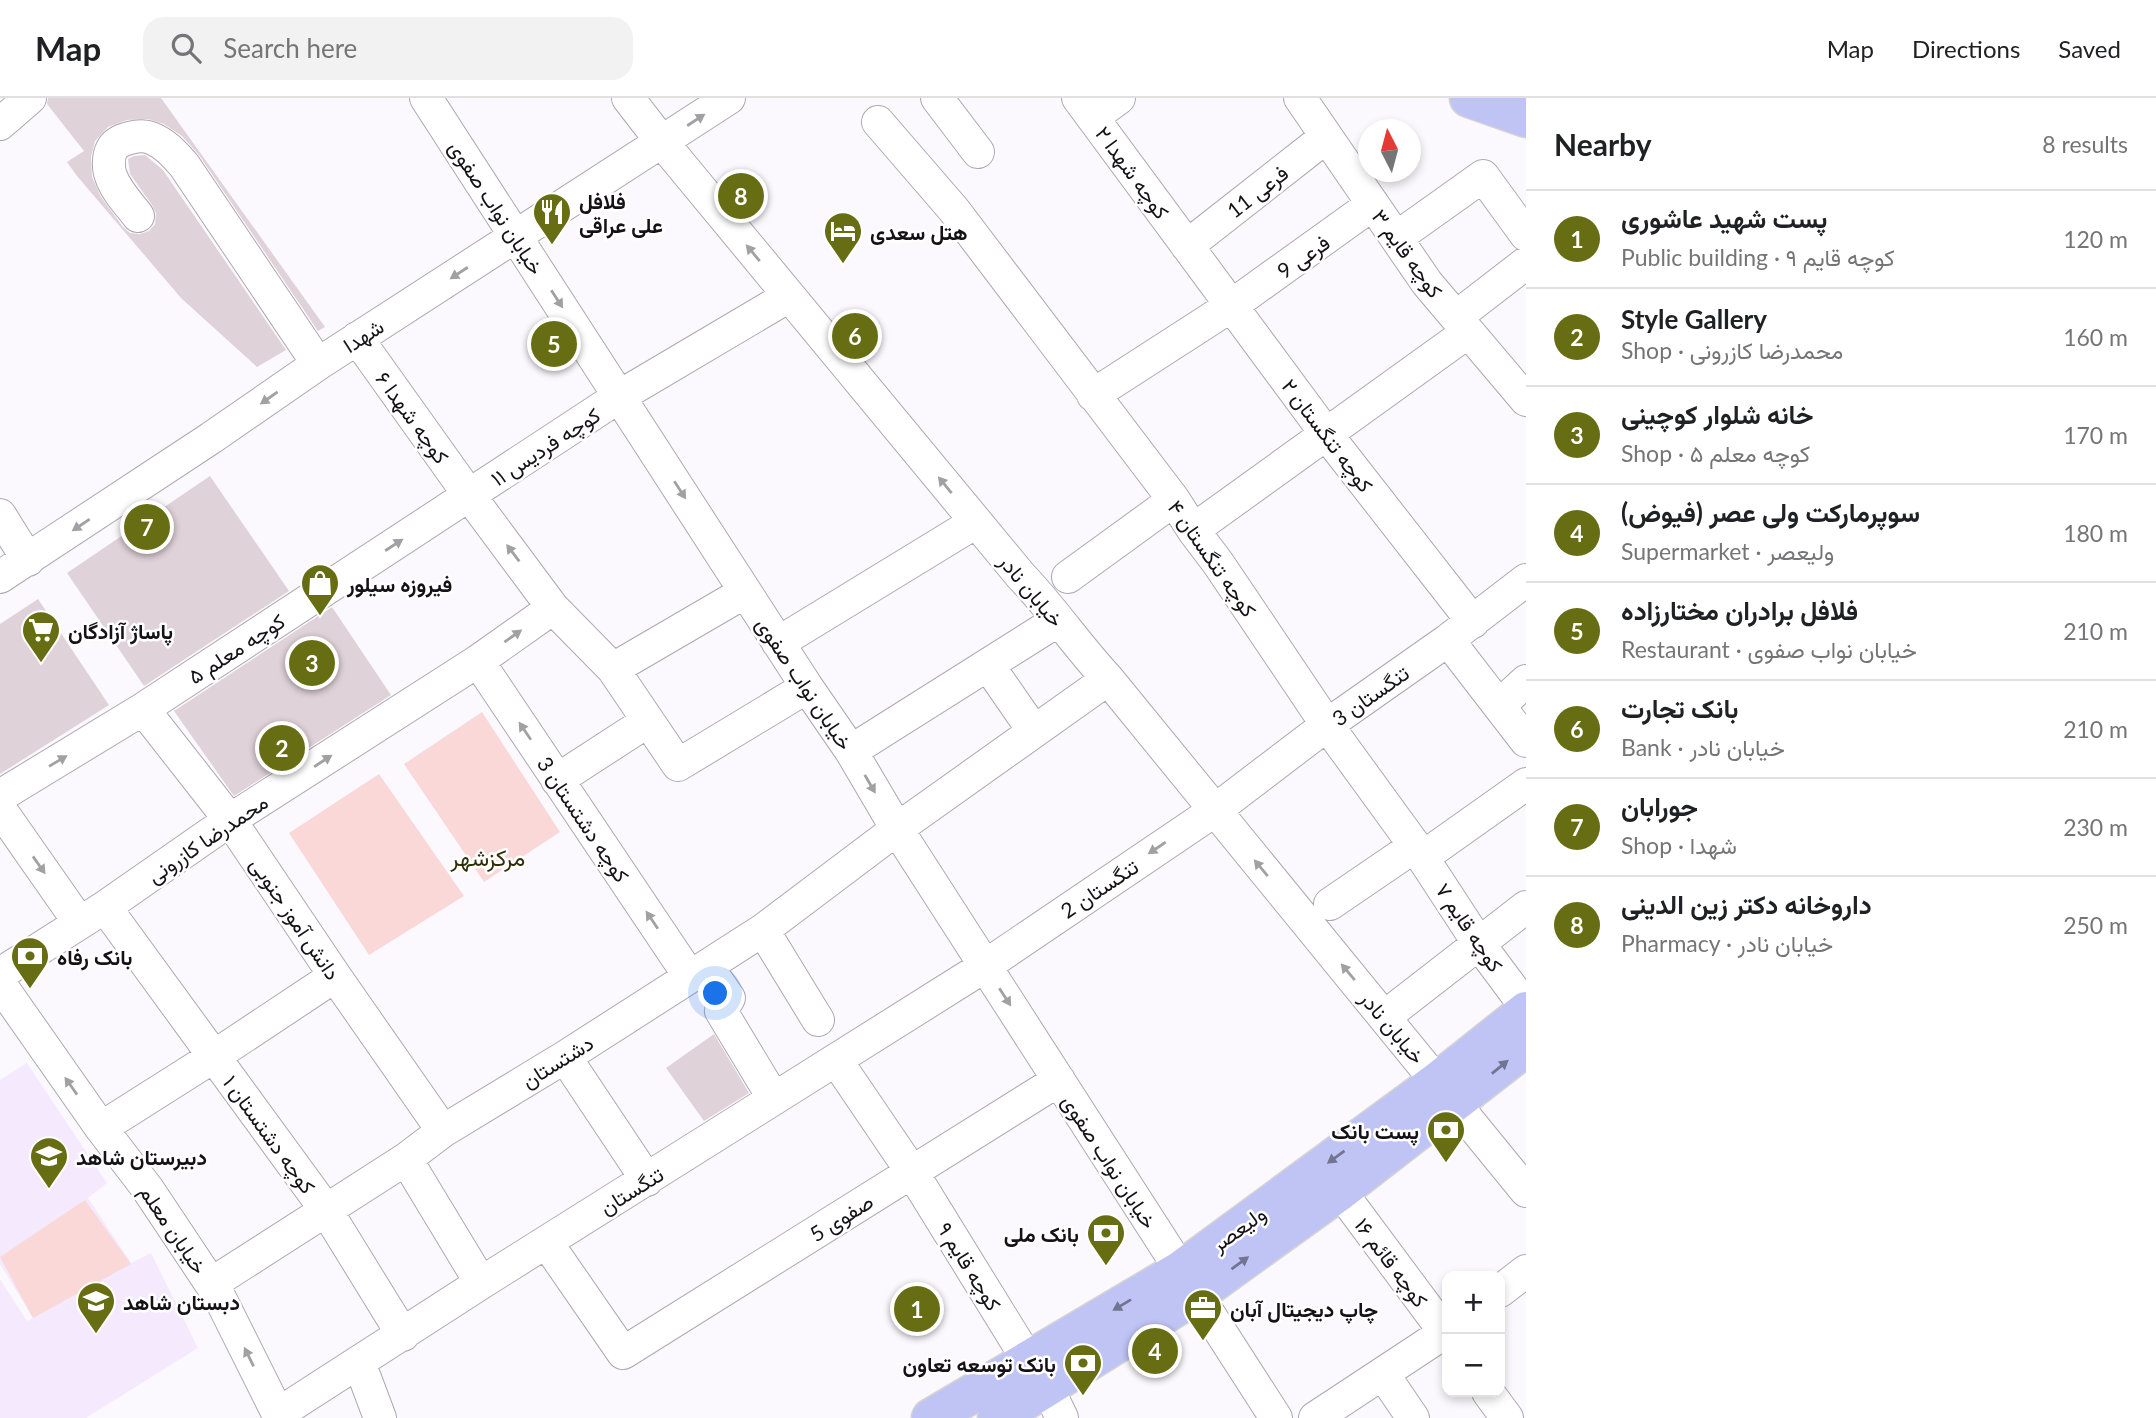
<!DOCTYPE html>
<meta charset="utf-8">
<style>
body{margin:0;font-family:Lato,Vazirmatn,sans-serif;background:#f2f2f2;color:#202124}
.controls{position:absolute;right:21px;bottom:21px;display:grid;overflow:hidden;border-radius:14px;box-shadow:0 4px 10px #0003}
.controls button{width:63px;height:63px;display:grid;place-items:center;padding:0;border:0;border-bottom:2px solid #e0e0e0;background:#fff;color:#202124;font:35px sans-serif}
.compass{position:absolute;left:1358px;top:21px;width:63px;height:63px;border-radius:50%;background:#fff;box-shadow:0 4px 10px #0003;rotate:354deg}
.you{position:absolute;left:716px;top:896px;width:24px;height:24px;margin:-18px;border:5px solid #fff;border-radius:50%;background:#1a73e8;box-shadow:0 0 0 10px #1a73e833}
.badge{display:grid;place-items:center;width:46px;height:46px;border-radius:50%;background:#666d12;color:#fff;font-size:23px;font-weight:700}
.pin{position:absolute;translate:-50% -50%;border:4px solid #fff;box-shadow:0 2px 7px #0006}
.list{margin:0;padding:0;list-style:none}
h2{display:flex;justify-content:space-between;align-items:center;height:91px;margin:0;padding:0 28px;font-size:30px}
h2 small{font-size:23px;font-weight:400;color:#757577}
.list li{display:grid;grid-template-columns:46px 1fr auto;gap:21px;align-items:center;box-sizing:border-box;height:98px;padding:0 28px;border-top:2px solid #e0e0e0}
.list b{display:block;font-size:26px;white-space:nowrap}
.list p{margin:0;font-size:23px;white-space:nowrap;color:#757577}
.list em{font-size:23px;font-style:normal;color:#757577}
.icon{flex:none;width:38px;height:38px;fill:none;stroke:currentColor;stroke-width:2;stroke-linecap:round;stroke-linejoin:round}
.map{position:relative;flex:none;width:1526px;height:1320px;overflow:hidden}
header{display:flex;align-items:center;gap:42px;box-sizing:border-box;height:98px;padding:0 35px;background:#fff;border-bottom:2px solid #e0e0e0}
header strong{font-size:33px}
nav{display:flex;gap:38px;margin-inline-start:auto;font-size:24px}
.search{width:490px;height:63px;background:#f2f2f2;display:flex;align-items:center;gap:18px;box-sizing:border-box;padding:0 24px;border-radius:21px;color:#757577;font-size:26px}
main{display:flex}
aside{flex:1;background:#fff}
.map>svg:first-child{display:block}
</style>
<header>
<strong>Map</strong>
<div class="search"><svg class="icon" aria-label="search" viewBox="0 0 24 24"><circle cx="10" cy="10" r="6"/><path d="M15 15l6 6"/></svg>Search here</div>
<nav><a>Map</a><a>Directions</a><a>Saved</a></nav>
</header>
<main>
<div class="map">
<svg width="1526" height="1320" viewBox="0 0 1526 1320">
<rect width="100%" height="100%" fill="#fcf9fe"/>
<path fill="#f5eafd" d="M 27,965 L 107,1085 L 88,1100 L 131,1165 L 151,1155 L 198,1250 L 86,1320 L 0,1320 L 0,1181 L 27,1223 L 33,1220 L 0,1166 L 0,982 Z"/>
<path fill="#fad8d8" d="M 482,614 L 560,734 L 484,784 L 404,666 Z
M 379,676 L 464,798 L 369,857 L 289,735 Z
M 85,1102 L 131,1166 L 33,1220 L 0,1159 Z"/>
<path fill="#dfd2d9" d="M 48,0 L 161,0 L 325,229 L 318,233 L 199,57 L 182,38 L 164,26 L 148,21 L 127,22 L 108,29 L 95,43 L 91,59 L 92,79 L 101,99 L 123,129 L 130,135 L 140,136 L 149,133 L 155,126 L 156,115 L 152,107 L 130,76 L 128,61 L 134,58 L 145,57 L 163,72 L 286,252 L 257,269 L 181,200 L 77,78 L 67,64 L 84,53 L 47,6 Z
M 210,378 L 289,493 L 144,588 L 67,475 Z
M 38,501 L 109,607 L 0,676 L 0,526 Z
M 332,509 L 391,597 L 234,698 L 174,613 Z
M 714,936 L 749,995 L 704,1023 L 666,970 Z"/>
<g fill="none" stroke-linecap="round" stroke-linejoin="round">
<defs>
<path id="minor" d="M 426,0 L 807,589 L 851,653 L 897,731 L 1276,1320
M 628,0 L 662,44 L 1021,478 C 1052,510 1077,548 1108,581 L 1526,1093
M 937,0 L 978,54
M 1078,0 L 1327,337 L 1473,524
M 1300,0 L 1427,185 L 1526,302
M 1093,19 L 1119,0
M 878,24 L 954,112 L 1174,402 L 1193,432 L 1218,465 L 1327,627 L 1415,748 L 1479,846 L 1526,909
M 0,26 L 30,0
M 138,118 C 129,106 116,93 111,78 C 108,71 108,58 112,51 C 118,40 141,36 151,40 C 166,46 174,56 184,67 L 318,266
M 1396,140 L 1483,78 L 1526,137
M 1187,148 L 1326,39
M 1456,219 L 1526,165
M 357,240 L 469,397 L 553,510 L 613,571 L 678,667 L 807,589
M 1093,297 L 1231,208 L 1373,106
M 0,417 L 28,462
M 1193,432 L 1468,234
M 0,479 L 211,340 L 318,266 L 729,0
M 1068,479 L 1174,402
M 1448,542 L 1526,643
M 778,545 L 976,424
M 478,563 L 690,879
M 988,567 L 1033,632
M 613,571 L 745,494
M 1500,607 L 1526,583
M 143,611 L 230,722 L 335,878 L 443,1033
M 851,653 L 1057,523
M 557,682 L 648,623
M 0,698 L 143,611 L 620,298 L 789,198
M 0,711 L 79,824
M 1423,759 L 1526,686
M 1330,806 L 1415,748
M 105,809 L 326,1112 L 403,1237
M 763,832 L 818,922
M 707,868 L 729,900 L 721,913 L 774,1001
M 0,876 L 105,809 L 230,722 L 478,563 L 553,510
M 0,886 L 101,1030 L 147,1090 L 219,1198 L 280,1320
M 1396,910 L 1526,809
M 565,959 L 647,1082
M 836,962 L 912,1074 L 1028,1262
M 101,1030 L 213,959 L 335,878
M 406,1061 L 481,1185
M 1340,1093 L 1447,1237
M 547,1145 L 623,1255 L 1059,982
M 211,1186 L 406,1061 L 443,1033 L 565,959 L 763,832 L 897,731 L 1108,581
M 1500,1193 L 1526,1173
M 359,1264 L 380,1320
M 1383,1276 L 1413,1320
M 1047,1289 L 1062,1320
M 1488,1294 L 1507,1320
M 278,1316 L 481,1185 L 985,868 L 1214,713 L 1327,627 L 1448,542 L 1526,482
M 1315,1320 L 1447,1233"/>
<path id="major" d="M 1469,0 L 1526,20
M 931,1320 L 1181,1172 L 1438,983 L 1526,913
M 997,1320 L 1197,1196 L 1340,1093 L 1526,949"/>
</defs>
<use href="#minor" stroke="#aea7b3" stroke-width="34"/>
<use href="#major" stroke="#d5d4d5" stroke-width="41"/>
<use href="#minor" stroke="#fff" stroke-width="32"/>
<use href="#major" stroke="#bfc4f5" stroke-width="38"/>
</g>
<defs><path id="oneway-solid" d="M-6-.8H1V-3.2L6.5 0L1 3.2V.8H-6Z" transform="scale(1.75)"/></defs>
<g fill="#a1a0a2">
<use href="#oneway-solid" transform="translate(696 22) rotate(-33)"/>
<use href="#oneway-solid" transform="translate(753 155) rotate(-130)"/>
<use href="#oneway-solid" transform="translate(459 175) rotate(147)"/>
<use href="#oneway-solid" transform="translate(557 201) rotate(57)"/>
<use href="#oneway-solid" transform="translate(269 300) rotate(145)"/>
<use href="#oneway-solid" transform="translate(945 387) rotate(-129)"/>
<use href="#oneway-solid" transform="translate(680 392) rotate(57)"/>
<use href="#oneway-solid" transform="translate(81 427) rotate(146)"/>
<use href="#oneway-solid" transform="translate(394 447) rotate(-33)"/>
<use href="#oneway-solid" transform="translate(513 455) rotate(-127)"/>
<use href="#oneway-solid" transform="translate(513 538) rotate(-35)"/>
<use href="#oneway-solid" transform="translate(525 633) rotate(-124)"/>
<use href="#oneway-solid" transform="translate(58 663) rotate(-31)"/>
<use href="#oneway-solid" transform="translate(323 663) rotate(-33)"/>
<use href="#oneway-solid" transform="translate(870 686) rotate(60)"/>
<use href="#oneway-solid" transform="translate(1157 750) rotate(146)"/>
<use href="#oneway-solid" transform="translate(39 767) rotate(55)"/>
<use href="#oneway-solid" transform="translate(1261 770) rotate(-130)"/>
<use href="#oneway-solid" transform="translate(652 822) rotate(-124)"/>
<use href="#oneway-solid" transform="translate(1348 874) rotate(-130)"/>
<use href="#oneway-solid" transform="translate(1005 899) rotate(57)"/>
<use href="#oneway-solid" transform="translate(71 988) rotate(-125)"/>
<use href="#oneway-solid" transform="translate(249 1259) rotate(-116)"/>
</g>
<g fill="#727491">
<use href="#oneway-solid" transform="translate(1500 969) rotate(-39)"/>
<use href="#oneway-solid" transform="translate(1336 1059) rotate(144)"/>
<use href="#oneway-solid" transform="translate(1240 1165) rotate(-36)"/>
<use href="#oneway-solid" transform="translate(1122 1207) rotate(149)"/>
</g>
<defs>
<symbol id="restaurant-pin" viewBox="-11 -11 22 30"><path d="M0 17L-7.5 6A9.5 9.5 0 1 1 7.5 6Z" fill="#666d12" stroke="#fff"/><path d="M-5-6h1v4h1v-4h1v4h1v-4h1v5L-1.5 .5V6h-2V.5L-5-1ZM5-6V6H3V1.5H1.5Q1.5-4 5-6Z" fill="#fff"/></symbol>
<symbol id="hotel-pin" viewBox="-11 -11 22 30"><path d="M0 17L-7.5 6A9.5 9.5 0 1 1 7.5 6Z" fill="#666d12" stroke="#fff"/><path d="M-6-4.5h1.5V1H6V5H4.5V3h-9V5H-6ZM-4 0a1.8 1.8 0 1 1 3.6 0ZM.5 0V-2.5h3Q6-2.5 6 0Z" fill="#fff"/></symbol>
<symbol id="shop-pin" viewBox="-11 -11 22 30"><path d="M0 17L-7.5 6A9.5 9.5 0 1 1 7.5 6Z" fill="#666d12" stroke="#fff"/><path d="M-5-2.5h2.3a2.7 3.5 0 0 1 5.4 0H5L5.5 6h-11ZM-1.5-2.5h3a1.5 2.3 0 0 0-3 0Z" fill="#fff"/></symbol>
<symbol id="supermarket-pin" viewBox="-11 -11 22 30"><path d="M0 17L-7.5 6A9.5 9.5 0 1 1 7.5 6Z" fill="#666d12" stroke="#fff"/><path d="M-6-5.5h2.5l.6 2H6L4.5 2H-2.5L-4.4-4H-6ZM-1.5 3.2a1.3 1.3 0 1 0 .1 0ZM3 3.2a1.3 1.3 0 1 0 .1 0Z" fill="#fff"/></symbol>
<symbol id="bank-pin" viewBox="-11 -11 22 30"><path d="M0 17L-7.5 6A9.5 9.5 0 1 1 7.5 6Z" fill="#666d12" stroke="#fff"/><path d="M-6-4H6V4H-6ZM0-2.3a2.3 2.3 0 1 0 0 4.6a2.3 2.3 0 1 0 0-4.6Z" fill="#fff"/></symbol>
<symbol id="school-pin" viewBox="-11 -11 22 30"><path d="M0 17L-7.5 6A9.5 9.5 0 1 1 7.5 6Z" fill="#666d12" stroke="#fff"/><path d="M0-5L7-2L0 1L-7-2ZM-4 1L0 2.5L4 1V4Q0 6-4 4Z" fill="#fff"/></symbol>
<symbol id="office-pin" viewBox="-11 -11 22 30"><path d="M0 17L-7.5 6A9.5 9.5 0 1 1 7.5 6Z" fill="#666d12" stroke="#fff"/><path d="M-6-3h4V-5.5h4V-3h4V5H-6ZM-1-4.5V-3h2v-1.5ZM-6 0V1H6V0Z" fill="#fff"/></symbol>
</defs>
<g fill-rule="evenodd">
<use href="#restaurant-pin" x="530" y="92" width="44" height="60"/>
<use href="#hotel-pin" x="821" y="111" width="44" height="60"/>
<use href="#shop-pin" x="298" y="463" width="44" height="60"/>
<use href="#supermarket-pin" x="19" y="510" width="44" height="60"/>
<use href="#bank-pin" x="8" y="836" width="44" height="60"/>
<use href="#bank-pin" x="1424" y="1010" width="44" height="60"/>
<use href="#school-pin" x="27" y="1036" width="44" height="60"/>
<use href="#bank-pin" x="1084" y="1113" width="44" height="60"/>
<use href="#school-pin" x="74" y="1181" width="44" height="60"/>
<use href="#office-pin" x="1181" y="1188" width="44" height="60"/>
<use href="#bank-pin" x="1061" y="1243" width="44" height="60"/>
</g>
<g text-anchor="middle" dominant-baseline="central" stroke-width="5" stroke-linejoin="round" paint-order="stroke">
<g font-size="21" fill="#151217" stroke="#fff">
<text transform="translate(1133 74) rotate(54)">کوچه شهدا ۲</text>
<text transform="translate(1257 93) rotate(-38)">فرعی 11</text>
<text transform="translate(497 109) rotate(57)">خیابان نواب صفوی</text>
<text transform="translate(1408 155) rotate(54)">کوچه قایم ۳</text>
<text transform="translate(1303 158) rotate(-35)">فرعی 9</text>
<text transform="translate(363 237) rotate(-33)">شهدا</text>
<text transform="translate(413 319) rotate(54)">کوچه شهدا ۶</text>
<text transform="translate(1328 337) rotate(53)">کوچه تنگستان ۲</text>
<text transform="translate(545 348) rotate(-33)">کوچه فردیس ۱۱</text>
<text transform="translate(1213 460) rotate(55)">کوچه تنگستان ۴</text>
<text transform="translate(1032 492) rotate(50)">خیابان نادر</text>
<text transform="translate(236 550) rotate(-33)">کوچه معلم ۵</text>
<text transform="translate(805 585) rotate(56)">خیابان نواب صفوی</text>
<text transform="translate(1370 597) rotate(-35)">تنگستان 3</text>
<text transform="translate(584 721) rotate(56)">کوچه دشتستان 3</text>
<text transform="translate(207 740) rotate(-34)">محمدرضا کازرونی</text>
<text transform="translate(1099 790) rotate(-34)">تنگستان 2</text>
<text transform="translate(296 820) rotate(56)">دانش آموز جنوبی</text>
<text transform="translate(1470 829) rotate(56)">کوچه قایم ۷</text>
<text transform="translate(1393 929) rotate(50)">خیابان نادر</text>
<text transform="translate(557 963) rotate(-32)">دشتستان</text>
<text transform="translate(270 1036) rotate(54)">کوچه دشتستان ۱</text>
<text transform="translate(1110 1063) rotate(57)">خیابان نواب صفوی</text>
<text transform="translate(631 1092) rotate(-32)">تنگستان</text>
<text transform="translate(841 1119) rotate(-32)">صفوی 5</text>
<text transform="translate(1238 1130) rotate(-36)">ولیعصر</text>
<text transform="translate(174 1131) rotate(56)">خیابان معلم</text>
<text transform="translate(1392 1164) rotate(53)">کوچه قائم ۱۶</text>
<text transform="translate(970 1168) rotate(58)">کوچه قایم ۹</text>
</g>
<g font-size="21" font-weight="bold" fill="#151217" stroke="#fff" text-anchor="start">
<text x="579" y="102">فلافل<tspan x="579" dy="24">علی عراقی</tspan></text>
<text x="870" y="133">هتل سعدی</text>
<text x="347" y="485">فیروزه سیلور</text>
<text x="68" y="532">پاساژ آزادگان</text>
<text x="57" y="858">بانک رفاه</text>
<text x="1419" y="1032" text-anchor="end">پست بانک</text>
<text x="76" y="1058">دبیرستان شاهد</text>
<text x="1079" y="1135" text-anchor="end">بانک ملی</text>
<text x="123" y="1203">دبستان شاهد</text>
<text x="1230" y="1210">چاپ دیجیتال آبان</text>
<text x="1056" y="1265" text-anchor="end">بانک توسعه تعاون</text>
</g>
<g font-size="23" fill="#2c3006" stroke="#fff">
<text x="488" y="759">مرکزشهر</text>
</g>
</g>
</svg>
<div class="controls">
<button>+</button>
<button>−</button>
</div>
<svg class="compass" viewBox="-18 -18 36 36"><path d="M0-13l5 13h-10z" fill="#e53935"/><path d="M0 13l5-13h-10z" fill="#757577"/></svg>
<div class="you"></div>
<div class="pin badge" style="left:917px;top:1211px">1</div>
<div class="pin badge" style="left:282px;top:650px">2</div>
<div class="pin badge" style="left:312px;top:565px">3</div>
<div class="pin badge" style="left:1155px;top:1253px">4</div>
<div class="pin badge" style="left:554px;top:246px">5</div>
<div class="pin badge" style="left:855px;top:238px">6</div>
<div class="pin badge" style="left:147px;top:429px">7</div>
<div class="pin badge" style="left:741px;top:98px">8</div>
</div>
<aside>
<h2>Nearby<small>8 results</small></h2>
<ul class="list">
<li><span class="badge">1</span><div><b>پست شهید عاشوری</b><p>Public building · کوچه قایم ۹</p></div><em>120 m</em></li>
<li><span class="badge">2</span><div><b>Style Gallery</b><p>Shop · محمدرضا کازرونی</p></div><em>160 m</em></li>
<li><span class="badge">3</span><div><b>خانه شلوار کوچینی</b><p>Shop · کوچه معلم ۵</p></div><em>170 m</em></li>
<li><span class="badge">4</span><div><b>سوپرمارکت ولی عصر (فیوض)</b><p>Supermarket · ولیعصر</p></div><em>180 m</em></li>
<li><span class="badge">5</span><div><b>فلافل برادران مختارزاده</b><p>Restaurant · خیابان نواب صفوی</p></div><em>210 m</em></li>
<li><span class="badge">6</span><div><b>بانک تجارت</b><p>Bank · خیابان نادر</p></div><em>210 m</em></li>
<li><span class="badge">7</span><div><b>جورابان</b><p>Shop · شهدا</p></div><em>230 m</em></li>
<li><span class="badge">8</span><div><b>داروخانه دکتر زین الدینی</b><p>Pharmacy · خیابان نادر</p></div><em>250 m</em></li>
</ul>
</aside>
</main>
